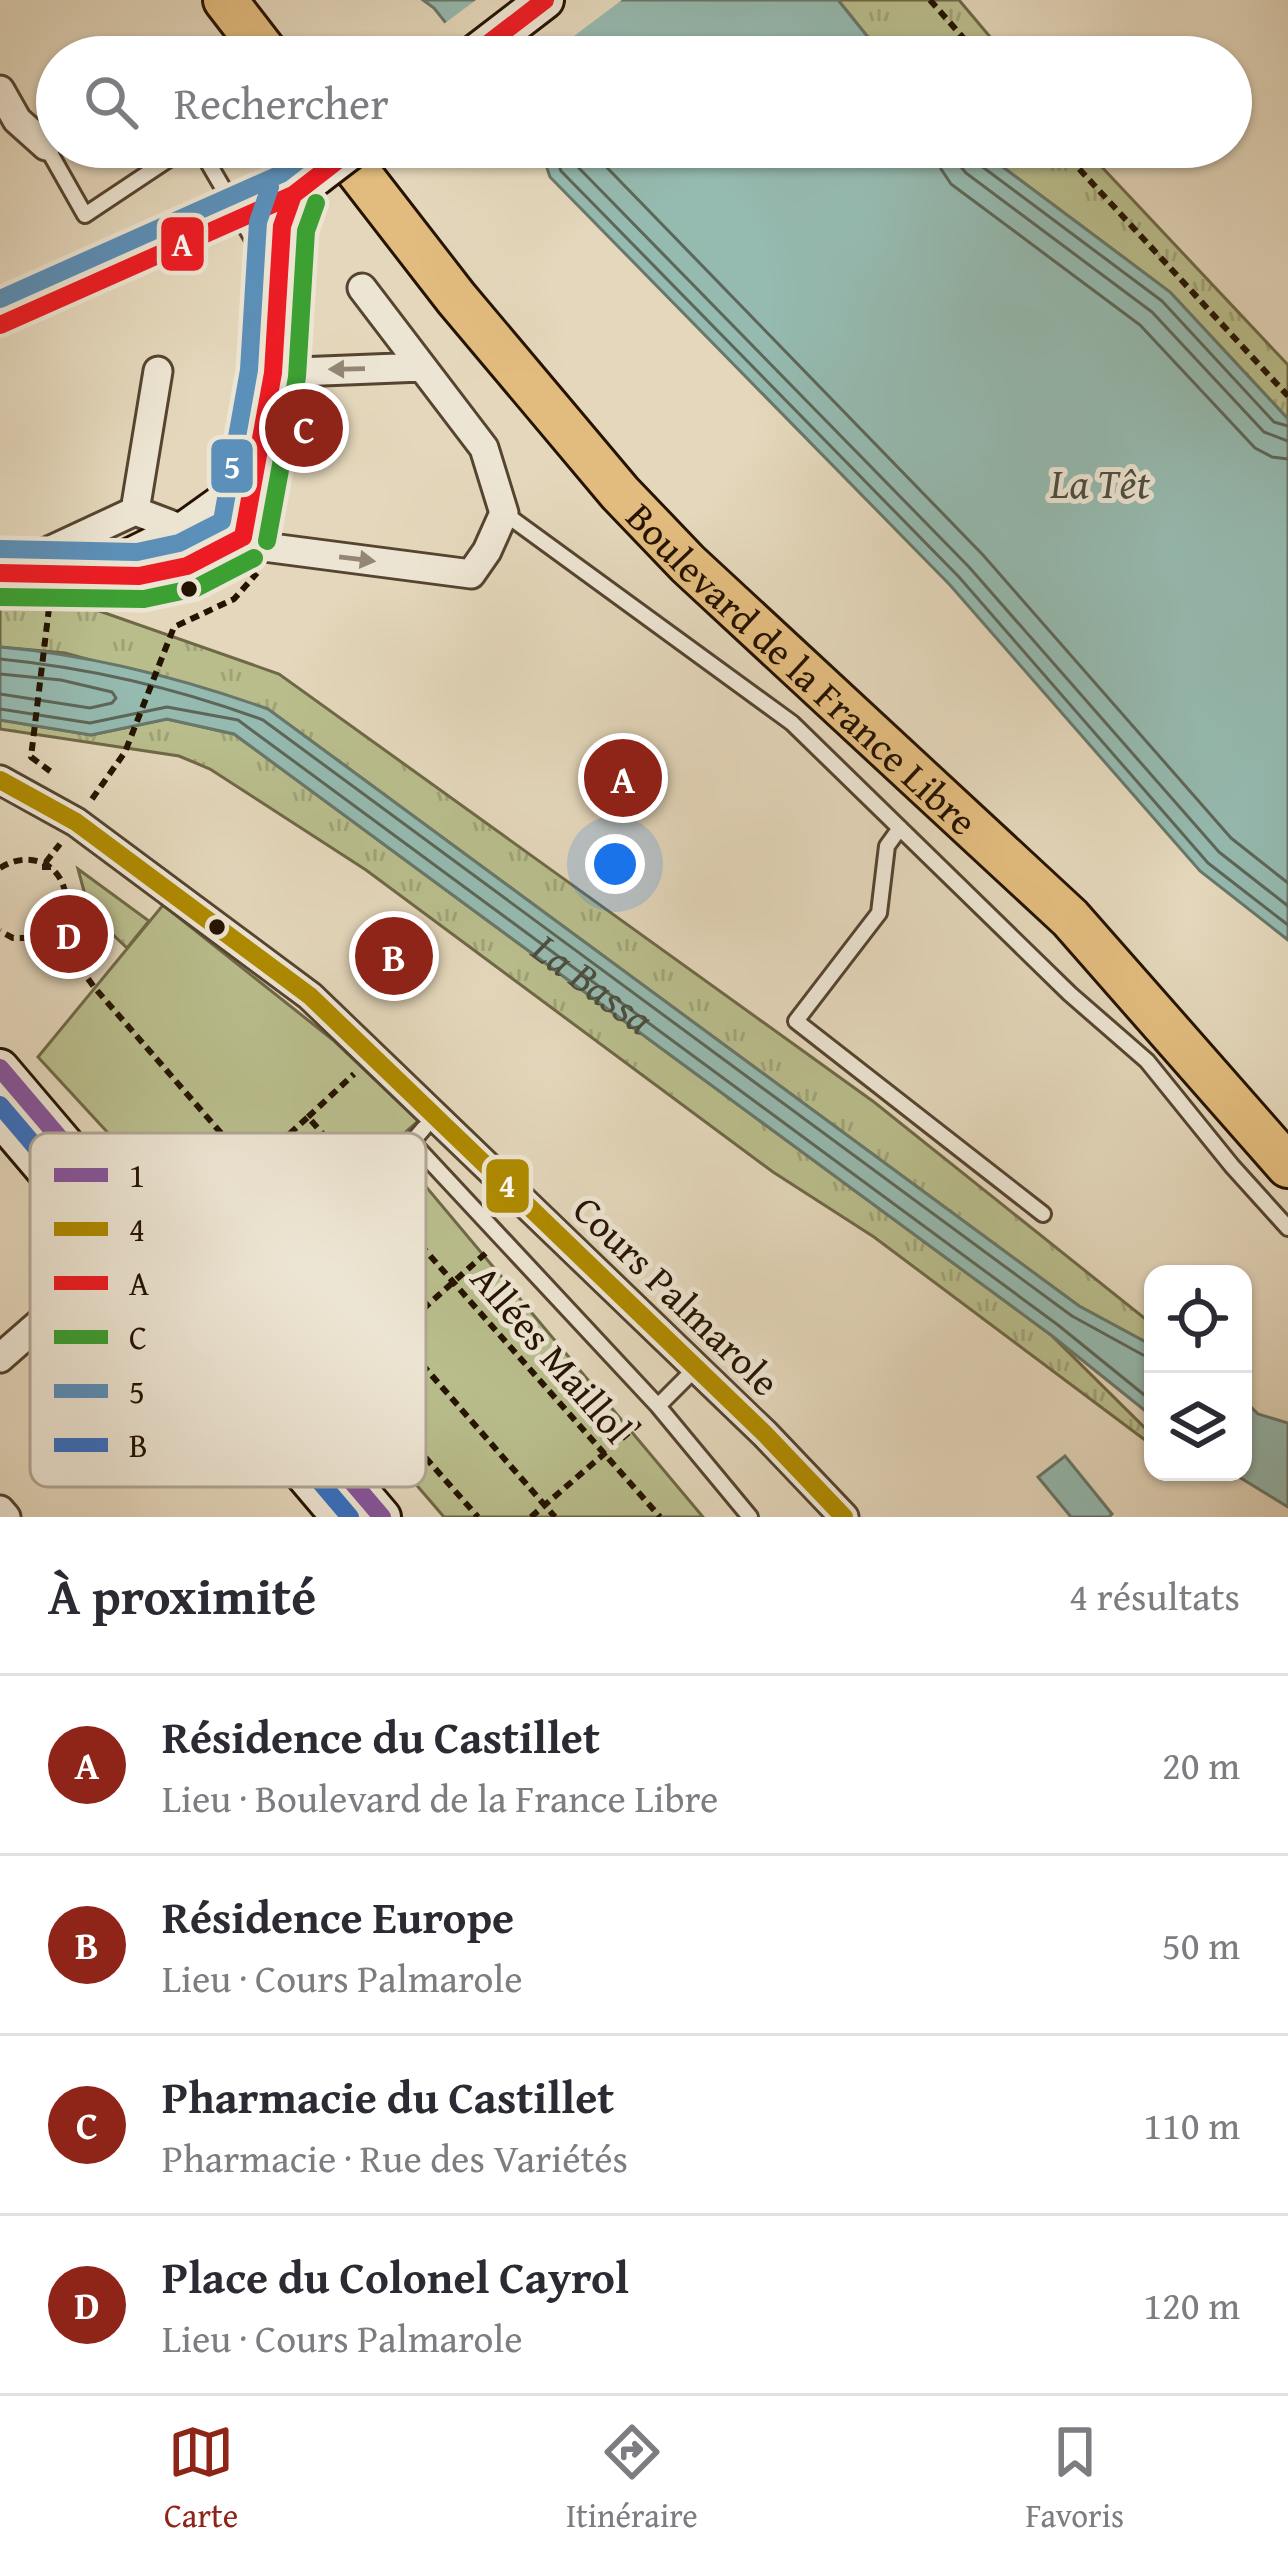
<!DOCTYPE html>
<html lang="fr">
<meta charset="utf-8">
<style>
body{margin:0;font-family:"Gentium Book Plus",serif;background:#f2f2f3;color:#2b2b33}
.controls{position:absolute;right:36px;bottom:36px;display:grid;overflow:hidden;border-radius:24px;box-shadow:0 3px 9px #0004}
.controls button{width:108px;height:108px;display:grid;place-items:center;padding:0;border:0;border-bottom:3px solid #e1e1e2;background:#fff;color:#2b2b33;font:60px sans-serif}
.you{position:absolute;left:615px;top:864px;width:42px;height:42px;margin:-30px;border:9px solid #fff;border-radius:50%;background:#1a73e8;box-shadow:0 0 0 18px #1a73e833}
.badge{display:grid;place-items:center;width:78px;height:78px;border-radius:50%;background:#8f2418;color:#fff;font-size:39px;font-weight:700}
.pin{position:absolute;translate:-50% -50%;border:6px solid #fff;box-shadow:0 3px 12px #0006}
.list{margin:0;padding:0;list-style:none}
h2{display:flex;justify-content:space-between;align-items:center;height:156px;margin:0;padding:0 48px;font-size:51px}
h2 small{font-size:39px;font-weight:400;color:#7c7c81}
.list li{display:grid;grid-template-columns:78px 1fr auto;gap:36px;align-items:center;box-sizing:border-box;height:180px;padding:0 48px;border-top:3px solid #e1e1e2}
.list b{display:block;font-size:45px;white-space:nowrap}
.list p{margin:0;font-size:39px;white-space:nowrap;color:#7c7c81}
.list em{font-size:39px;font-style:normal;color:#7c7c81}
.icon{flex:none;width:66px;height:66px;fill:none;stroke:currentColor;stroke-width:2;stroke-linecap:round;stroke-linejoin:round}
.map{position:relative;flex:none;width:1288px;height:1517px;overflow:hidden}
.search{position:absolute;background:#fff;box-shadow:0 3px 9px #0004;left:36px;right:36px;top:36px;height:132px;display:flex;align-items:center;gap:30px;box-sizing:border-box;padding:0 42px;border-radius:66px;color:#7c7c81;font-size:45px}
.sheet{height:876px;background:#fff}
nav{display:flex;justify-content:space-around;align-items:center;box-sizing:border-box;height:168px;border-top:3px solid #e1e1e2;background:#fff;font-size:33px;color:#7c7c81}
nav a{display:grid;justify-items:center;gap:6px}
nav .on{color:#8f2418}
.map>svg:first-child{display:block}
</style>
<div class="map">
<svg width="1288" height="1517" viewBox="0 0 1288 1517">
<defs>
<pattern id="grass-tufts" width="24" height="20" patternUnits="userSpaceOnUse" patternTransform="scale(3)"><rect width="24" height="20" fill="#b9bd8c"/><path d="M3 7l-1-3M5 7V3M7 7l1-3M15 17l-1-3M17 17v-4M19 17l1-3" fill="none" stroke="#9fa277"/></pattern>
</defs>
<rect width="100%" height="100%" fill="#e4d7bb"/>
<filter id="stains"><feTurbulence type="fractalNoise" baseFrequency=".00167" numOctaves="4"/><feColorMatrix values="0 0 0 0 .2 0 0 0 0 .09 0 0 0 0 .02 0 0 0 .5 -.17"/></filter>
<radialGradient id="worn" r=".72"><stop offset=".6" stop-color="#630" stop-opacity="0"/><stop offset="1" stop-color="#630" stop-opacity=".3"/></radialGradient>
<path fill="url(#grass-tufts)" stroke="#6f6846" stroke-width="3" d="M 838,0 L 959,0 L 1007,57 L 884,57 Z
M 976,147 L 1083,147 L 1288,365 L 1288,419 L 1170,292 Z
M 0,602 L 88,607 L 279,674 L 874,1102 L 1153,1325 L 1153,1346 L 1079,1306 L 268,709 L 65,653 L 0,647 Z
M 167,719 L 234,734 L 1051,1335 L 1153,1436 L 1153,1446 L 874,1237 L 773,1172 L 366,870 L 210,769 L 179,756 L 0,729 L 0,720 L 91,735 Z
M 78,869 L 149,921 L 127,948 L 83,906 L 84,891 Z"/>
<path fill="#b9bd8c" stroke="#6f6846" stroke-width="3" d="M 163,905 L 333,1040 L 418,1121 L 391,1145 L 703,1517 L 444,1517 L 192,1224 L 38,1057 Z"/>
<path fill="#95bab0" stroke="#68776a" stroke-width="3" d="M 423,0 L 838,0 L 884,57 L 473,57 L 434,8 Z
M 540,147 L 976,147 L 1170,292 L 1288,419 L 1288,940 L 1200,871 L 950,585 L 550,177 Z
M 0,647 C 92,655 181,678 268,709 L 1079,1306 L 1153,1346 L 1153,1417 L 1051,1335 L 234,734 L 167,719 L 91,735 L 0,720 Z
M 1243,1399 L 1258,1414 L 1288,1423 L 1288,1507 L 1231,1472 L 1243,1472 Z
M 1065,1456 L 1112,1514 L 1109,1517 L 1071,1517 L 1038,1477 Z"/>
<path fill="#e4d7bb" d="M 476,0 L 622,0 L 546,57 L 466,57 L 441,26 Z"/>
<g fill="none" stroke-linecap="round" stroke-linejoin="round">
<g stroke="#5d6658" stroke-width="3">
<path d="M 552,147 L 561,171 L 959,577 L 1208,863 L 1288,925"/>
<path d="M 568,147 L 574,163 L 969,567 L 1219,852 L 1288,906"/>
<path d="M 587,147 L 983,555 L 1231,838 L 1288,883"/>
<path d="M 937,147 L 941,169 L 951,184 L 1140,325 L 1255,448 L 1272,457 L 1288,459"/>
<path d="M 955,147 L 957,162 L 966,173 L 1152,312 L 1264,432 L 1288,441"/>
<path d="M 970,147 L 976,162 L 1162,301 L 1274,422 L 1288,426"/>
<path d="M 0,659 C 90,668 182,690 263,720 L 1072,1316 L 1143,1355 L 1153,1356"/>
<path d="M 0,674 L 61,680 L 112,692 L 116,698 L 112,703 L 90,708 L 0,694"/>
<path id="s1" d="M 0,709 L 90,723 L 167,707 L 238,720 L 1058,1325 L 1153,1402"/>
</g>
<defs>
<path id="lane" d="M 185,57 L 200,48 L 206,57
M 57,139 L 46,146 L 85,215 L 187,147
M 199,147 L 272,272
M 0,325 L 282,200
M 504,513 L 792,723 L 1070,994 L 1147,1061 L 1232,1166 L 1288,1228
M 900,828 L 887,846 L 879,913 L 796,1021 L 1043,1214
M 424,1128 L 412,1142 L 658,1406 L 750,1517
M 658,1406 L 696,1368"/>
<path id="street" d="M 0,90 L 17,120 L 46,146
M 273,373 L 422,367
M 135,511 L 158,371
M 243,537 L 264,547 L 471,574 L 487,551 L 504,513 L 484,448 L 362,288
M 8,570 L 135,511 L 185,530
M 0,780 L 76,822 L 310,996 L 765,1434 L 844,1517
M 0,1358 L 128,1246
M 0,1510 L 6,1517"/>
<path id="secondary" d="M 471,57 L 545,0
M 106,569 L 185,530 L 252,482
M 0,573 L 139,576 L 187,566 L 243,537 L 273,373 L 282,226 L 293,195 L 317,176
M 0,1068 L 382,1517
M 0,1117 L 340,1517"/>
<g id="primary">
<path d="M 225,0 L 269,57"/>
<path id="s2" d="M 339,147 L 456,298 L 620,493 L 688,564 L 1070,918 L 1288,1166"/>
</g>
</defs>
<use href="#lane" stroke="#554430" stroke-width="20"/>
<use href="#street" stroke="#554430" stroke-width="33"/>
<use href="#secondary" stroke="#251301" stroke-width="42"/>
<use href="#primary" stroke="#251301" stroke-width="48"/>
<path stroke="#251301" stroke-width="6" stroke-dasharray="9 6" stroke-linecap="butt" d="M 930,0 L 980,57
M 1059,147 L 1288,396
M 49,608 L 31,757 L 54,774
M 92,799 L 125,752 L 174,627 L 234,599 L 257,573
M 51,867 L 42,867 L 60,844
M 0,868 C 52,836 94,904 41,938 L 13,938 L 0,931
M 53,930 L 94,987 L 555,1517
M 308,1117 L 354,1074
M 207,1210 L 478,1517
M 203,1254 L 192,1223 L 308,1117 L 660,1517
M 322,1399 L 486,1253
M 531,1517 L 642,1421"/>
<use href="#lane" stroke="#ede5d3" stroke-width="14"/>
<use href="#street" stroke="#ede5d3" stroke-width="27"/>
<use href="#secondary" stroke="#ede5d3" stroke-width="36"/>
<use href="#primary" stroke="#e2bc7e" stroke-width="42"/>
<defs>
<path id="secondary-bridge" d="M 317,176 L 355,147"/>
</defs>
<use href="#secondary-bridge" stroke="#251301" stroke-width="42" stroke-linecap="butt"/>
<use href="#secondary-bridge" stroke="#ede5d3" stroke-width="36"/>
<defs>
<path id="bus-1" d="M 0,1068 L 382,1517"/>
<path id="bus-2" d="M 0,780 L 76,822 L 310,996 L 765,1434 L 844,1517"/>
<path id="bus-3" d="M 471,57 L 545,0
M 0,325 L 293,195 L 355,147
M 243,537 L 273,373 L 282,226 L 293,195
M 0,573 L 139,576 L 187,566 L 243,537"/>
<path id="bus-4" d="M 267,541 L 297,377 L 306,231 L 316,203
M 0,597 L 144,599 L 196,588 L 254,558"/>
<path id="bus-5" d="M 0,299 L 281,174 L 316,147
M 1,549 L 137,552 L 179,543 L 222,521 L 249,370 L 258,222 L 270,187"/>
<path id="bus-6" d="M 0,1105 L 350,1517"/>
</defs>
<use href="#bus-1" stroke="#ede5d3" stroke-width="27"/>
<use href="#bus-2" stroke="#ede5d3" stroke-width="27"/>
<use href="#bus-3" stroke="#ede5d3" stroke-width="27"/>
<use href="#bus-4" stroke="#ede5d3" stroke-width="27"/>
<use href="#bus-5" stroke="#ede5d3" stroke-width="27"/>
<use href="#bus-6" stroke="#ede5d3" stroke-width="27"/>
<use href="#bus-1" stroke="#86569e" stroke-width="18"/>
<use href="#bus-2" stroke="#af8a00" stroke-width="18"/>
<use href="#bus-3" stroke="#ed1c24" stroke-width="18"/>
<use href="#bus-4" stroke="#3ca033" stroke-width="18"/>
<use href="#bus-5" stroke="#5b90ba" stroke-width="18"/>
<use href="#bus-6" stroke="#3871c2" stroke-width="18"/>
</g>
<defs><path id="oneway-solid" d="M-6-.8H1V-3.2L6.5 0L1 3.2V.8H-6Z" transform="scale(3)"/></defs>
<g fill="#938674">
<use href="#oneway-solid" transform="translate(347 369) rotate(179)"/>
<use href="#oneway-solid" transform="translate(357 559) rotate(7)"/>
</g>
<g fill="#251301" stroke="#ede5d3" stroke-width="4.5">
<circle cx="189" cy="589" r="10"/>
<circle cx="217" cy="927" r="10"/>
</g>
<g text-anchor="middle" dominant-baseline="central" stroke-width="10" stroke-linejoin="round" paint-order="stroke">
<g font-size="39" fill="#251301" stroke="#ede5d3">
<text stroke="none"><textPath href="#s2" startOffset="699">Boulevard de la France Libre</textPath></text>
<text transform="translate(677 1295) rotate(44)">Cours Palmarole</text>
<text transform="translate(552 1353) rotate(49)">Allées Maillol</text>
</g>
<g font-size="42" font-style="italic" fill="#4c4d3e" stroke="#ede5d3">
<text x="1100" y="482">La Têt</text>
<text stroke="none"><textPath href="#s1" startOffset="684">La Bassa</textPath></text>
</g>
</g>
<rect x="30" y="1133" width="396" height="354" rx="18" fill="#ede5d3" stroke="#b1a694" stroke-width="3"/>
<rect x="54" y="1168" width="54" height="14" fill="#86569e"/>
<rect x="54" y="1222" width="54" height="14" fill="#af8a00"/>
<rect x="54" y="1276" width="54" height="14" fill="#ed1c24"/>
<rect x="54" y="1330" width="54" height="14" fill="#3ca033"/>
<rect x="54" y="1384" width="54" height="14" fill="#5b90ba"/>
<rect x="54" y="1438" width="54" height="14" fill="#3871c2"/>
<g font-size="33" fill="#251301">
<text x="129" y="1187">1</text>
<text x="129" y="1241">4</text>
<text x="129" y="1295">A</text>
<text x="129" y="1349">C</text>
<text x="129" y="1403">5</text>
<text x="129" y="1457">B</text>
</g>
<g stroke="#ede5d3" stroke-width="4.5">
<rect x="159" y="215" width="47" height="58" rx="12" fill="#ed1c24"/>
<rect x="209" y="437" width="46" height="58" rx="12" fill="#5b90ba"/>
<rect x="484" y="1157" width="47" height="58" rx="12" fill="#af8a00"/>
</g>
<g font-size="33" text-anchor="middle" font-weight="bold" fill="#fff">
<text x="182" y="256">A</text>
<text x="232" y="478">5</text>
<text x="507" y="1197">4</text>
</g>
<rect width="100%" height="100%" filter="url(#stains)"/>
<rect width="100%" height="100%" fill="url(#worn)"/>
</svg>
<div class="controls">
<button><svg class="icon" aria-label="locate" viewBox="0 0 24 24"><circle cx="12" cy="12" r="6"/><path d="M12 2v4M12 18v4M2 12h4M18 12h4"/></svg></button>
<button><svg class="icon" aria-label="layers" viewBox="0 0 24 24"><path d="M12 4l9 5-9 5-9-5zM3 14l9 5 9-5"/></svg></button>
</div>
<div class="you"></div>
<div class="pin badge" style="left:623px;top:778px">A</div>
<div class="pin badge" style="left:394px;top:956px">B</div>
<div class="pin badge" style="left:304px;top:428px">C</div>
<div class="pin badge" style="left:69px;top:934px">D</div>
<div class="search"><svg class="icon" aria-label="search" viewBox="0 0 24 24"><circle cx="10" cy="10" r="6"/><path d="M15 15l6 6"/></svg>Rechercher</div>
</div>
<section class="sheet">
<h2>À proximité<small>4 résultats</small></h2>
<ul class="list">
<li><span class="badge">A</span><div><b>Résidence du Castillet</b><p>Lieu · Boulevard de la France Libre</p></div><em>20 m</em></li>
<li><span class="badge">B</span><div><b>Résidence Europe</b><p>Lieu · Cours Palmarole</p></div><em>50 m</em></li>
<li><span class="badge">C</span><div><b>Pharmacie du Castillet</b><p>Pharmacie · Rue des Variétés</p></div><em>110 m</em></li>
<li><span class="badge">D</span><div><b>Place du Colonel Cayrol</b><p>Lieu · Cours Palmarole</p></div><em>120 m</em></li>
</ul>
</section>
<nav>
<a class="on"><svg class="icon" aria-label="map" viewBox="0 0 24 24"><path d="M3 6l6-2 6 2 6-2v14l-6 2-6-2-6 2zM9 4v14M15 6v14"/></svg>Carte</a>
<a><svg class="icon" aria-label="directions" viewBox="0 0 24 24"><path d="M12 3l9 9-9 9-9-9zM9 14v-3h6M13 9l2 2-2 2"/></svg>Itinéraire</a>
<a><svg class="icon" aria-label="saved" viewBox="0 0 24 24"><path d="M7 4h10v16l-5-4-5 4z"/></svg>Favoris</a>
</nav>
